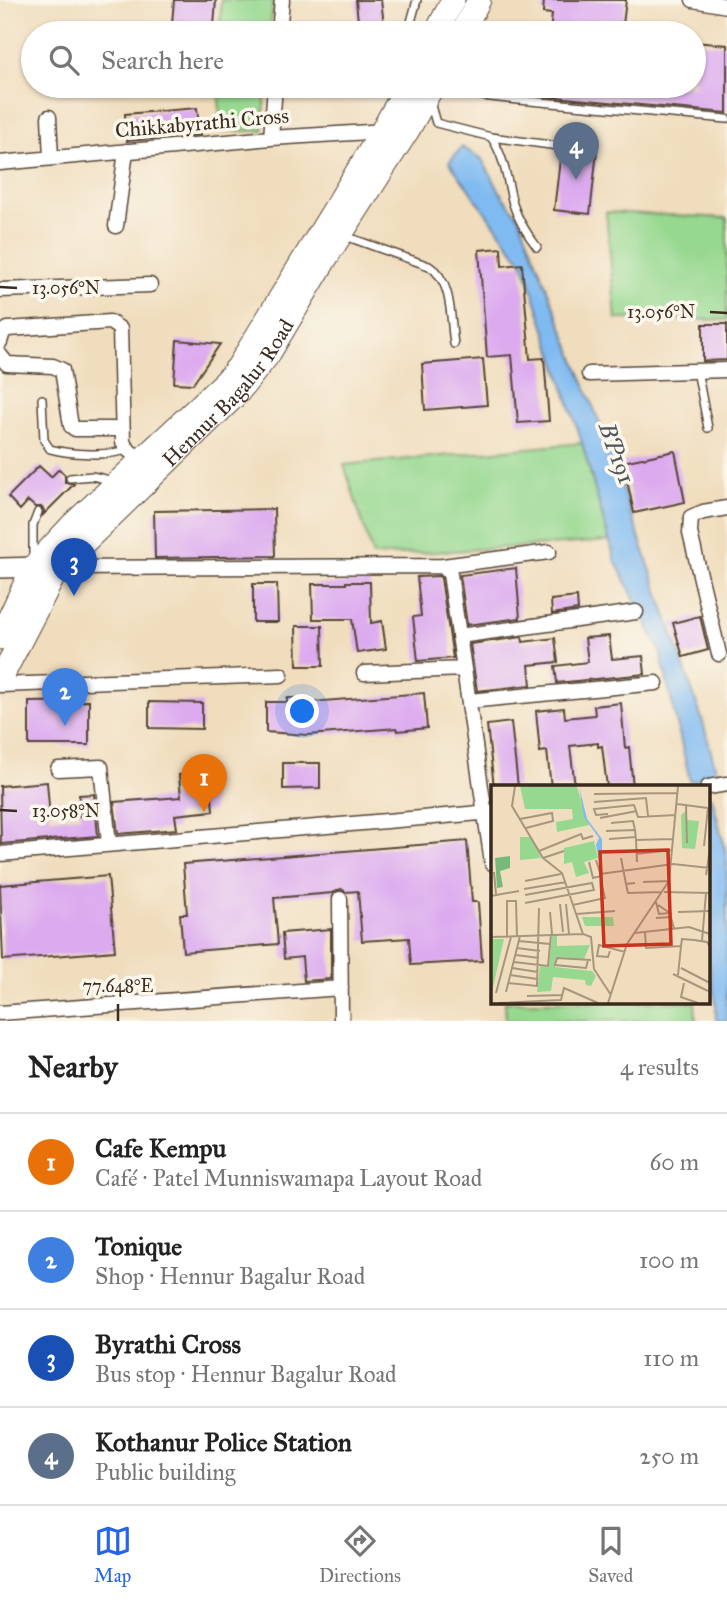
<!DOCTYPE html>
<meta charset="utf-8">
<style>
body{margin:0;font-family:"IM FELL Great Primer",serif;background:#f2f2f2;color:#222}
.you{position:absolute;left:303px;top:712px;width:24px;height:24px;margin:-18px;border:5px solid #fff;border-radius:50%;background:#1a73e8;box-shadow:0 0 0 10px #1a73e833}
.badge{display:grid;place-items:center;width:46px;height:46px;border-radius:50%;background:#2563eb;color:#fff;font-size:23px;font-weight:700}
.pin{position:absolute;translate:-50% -58px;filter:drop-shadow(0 2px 4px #0008)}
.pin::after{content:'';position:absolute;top:37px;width:24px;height:21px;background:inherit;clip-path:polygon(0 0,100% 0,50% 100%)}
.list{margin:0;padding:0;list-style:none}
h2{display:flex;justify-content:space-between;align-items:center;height:91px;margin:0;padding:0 28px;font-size:30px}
h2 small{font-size:23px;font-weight:400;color:#767676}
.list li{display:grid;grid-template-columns:46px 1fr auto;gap:21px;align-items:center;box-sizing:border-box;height:98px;padding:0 28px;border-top:2px solid #e0e0e0}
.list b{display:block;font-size:26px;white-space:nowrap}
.list p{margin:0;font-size:23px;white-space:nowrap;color:#767676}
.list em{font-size:23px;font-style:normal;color:#767676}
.icon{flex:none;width:38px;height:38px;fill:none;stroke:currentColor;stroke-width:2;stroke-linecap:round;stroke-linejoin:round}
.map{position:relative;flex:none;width:727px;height:1021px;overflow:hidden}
.search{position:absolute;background:#fff;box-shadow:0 2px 5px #0004;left:21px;right:21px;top:21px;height:77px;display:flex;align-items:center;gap:18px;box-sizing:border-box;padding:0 24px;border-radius:38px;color:#767676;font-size:26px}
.sheet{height:483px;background:#fff}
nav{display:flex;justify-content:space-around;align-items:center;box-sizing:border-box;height:98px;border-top:2px solid #e0e0e0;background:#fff;font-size:19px;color:#767676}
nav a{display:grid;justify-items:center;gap:4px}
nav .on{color:#2563eb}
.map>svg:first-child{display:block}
</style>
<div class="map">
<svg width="727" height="1021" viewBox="0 0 727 1021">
<rect width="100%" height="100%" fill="#fbf7ec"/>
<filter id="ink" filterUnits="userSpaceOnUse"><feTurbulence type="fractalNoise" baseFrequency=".0143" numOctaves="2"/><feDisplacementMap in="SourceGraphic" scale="14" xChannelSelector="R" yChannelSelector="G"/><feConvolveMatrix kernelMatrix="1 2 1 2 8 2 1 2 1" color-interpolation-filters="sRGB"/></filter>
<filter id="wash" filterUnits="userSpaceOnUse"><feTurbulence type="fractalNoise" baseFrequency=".00686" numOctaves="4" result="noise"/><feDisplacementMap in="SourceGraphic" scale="28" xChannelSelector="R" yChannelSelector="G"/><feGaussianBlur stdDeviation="1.57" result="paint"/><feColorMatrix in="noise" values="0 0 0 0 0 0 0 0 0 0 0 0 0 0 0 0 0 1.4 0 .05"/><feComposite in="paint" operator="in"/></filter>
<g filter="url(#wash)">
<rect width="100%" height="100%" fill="#f0ddbd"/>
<path fill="#96d88f" stroke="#688156" stroke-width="2" d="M 221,0 L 273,0 L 270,33 L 220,33 Z
M 219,86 L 266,86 L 263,131 L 220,131 Z
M 606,212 L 727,218 L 727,320 L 616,319 Z
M 582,443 L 609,541 L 373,556 L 344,465 Z
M 505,1002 L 695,1002 L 696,1021 L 506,1021 Z"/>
<path fill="#7fbaf1" stroke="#5d7288" stroke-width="2" d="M 462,147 L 481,158 L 503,197 L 519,217 L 600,424 L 702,719 L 718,777 L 690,781 L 660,650 L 615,560 L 582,443 L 524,265 L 449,162 Z
M 712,797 L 727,857 L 727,1021 L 716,1021 L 716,1005 L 708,958 L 708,798 Z"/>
<g id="blocks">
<path fill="#dcaaef" d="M 174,0 L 216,0 L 214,26 L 172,23 Z
M 356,0 L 381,0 L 385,33 L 359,33 Z
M 544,0 L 626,0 L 622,33 L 550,33 L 552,14 L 543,13 Z
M 694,42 L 727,45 L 727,113 L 544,96 L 545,86 L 694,86 Z
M 197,108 L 200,135 L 127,141 L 125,114 Z
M 564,147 L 597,151 L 590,214 L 554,210 L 561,151 Z
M 501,248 L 502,266 L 522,264 L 530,359 L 544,358 L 549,421 L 518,423 L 512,355 L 487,357 L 479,250 Z
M 703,324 L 727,324 L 727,360 L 703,361 Z
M 177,340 L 220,344 L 193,384 L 174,383 Z
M 483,359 L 487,405 L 425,410 L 422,364 Z
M 675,451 L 685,502 L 634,513 L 623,462 Z
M 39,466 L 51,477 L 59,469 L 65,475 L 65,482 L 74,484 L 43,515 L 44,510 L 41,507 L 35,507 L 28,501 L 20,510 L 8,497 Z
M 274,509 L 275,556 L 155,558 L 154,511 Z
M 516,568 L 520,618 L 467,625 L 460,575 Z
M 439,576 L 441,578 L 453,658 L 418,661 L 413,617 L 421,616 L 417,577 Z
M 346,582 L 370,582 L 371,623 L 382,621 L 386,649 L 357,653 L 352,619 L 313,619 L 312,584 L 346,584 Z
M 253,584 L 277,584 L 278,622 L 253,622 Z
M 577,597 L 578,610 L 552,614 L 551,600 Z
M 700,616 L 708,650 L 683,657 L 673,623 Z
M 296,626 L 322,626 L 323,666 L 297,666 Z
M 609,636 L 612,659 L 643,656 L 645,674 L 557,683 L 555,666 L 588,662 L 585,638 Z
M 522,637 L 523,642 L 555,638 L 558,662 L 529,665 L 531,685 L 477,691 L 470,644 Z
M 424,693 L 427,728 L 398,731 L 397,728 L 308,735 L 266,732 L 266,702 L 287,702 L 287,698 L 311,698 L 311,702 Z
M 89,701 L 89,745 L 29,745 L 29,702 Z
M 149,702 L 202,703 L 202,729 L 149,728 Z
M 621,703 L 625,748 L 629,747 L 633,787 L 607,787 L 602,746 L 598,747 L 598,743 L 570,746 L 575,787 L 551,787 L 547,751 L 540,752 L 536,711 L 564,708 L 565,718 L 595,715 L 594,706 Z
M 511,722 L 518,787 L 494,787 L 487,725 Z
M 283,763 L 320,763 L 320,788 L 283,789 Z
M 210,772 L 213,811 L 175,815 L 177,829 L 118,834 L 114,802 L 181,797 L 179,775 Z
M 47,782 L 50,818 L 81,816 L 79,795 L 94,794 L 98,836 L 1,844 L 0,786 Z
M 467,841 L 472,902 L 478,902 L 482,961 L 411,965 L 409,938 L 362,941 L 358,891 L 346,892 L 341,889 L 333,893 L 274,898 L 278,944 L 183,952 L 180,914 L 187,914 L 183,864 Z
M 108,876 L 115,951 L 3,960 L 0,885 Z
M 331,929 L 331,979 L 304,981 L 302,957 L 284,959 L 282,933 Z"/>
</g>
</g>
<g filter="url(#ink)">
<use href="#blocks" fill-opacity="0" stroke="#564536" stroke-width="2"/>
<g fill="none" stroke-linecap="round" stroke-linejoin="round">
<defs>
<path id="service" d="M 408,33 L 417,0
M 446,86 L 482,96 L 508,99 L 727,119
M 508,99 L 508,86
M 430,102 L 436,123 L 491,137 L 558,146
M 491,137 C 505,157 507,181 513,204 C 518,220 527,234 537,247
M 345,236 L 429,266 C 453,281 450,318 454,344
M 697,370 L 708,428
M 42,399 L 44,440 L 50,449 C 68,454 111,457 127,449
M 70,478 L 92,476 L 114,481
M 33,560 L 33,525 L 38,512"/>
<path id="minor" d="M 693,0 L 727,6
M 279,33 L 282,0
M 49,117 L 51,158
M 271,138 L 275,86
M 0,163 L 271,138 L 386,131
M 116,226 L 126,151
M 0,290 L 150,285
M 0,342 L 3,332 L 8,329 L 110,322 L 120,329 L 123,442 L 127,449 L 145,463
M 0,355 L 7,364 L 53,366 L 62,370 L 71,426 L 75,429 L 122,429
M 589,374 L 727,370
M 443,566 L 549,552
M 58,568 L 443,566 L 450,574 L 464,669
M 459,636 L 636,612
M 719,654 L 690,533 L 691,517 L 703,512 L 727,508
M 364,673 L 464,669 L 492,863
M 0,685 L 281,675
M 469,701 L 656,683
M 58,769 L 101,767 L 109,844
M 708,787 L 727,784
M 0,854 L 492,812
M 340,899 L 341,1021
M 0,1013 L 341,988"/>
<path id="secondary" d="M 0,568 L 44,567"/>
<g id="primary">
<path d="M 436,33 L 453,0"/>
<path d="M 462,33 L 479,0"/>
<path d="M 0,638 L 33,567 L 71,526 L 225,382 L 238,367 L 382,131 L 407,86"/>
<path id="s1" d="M 0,680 L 58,568 L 237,394 L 268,355 L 329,253 L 408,130 L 433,86"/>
</g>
</defs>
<use href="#service" stroke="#564536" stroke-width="10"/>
<use href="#minor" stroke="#564536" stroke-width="17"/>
<use href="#secondary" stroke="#564536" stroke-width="22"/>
<use href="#primary" stroke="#564536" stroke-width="25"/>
<use href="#service" stroke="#fff" stroke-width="7"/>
<use href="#minor" stroke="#fff" stroke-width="14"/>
<use href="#secondary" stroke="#fff" stroke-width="19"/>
<use href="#primary" stroke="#fff" stroke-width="23"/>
</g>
</g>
<path fill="none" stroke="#3b2a1e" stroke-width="2.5" d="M 0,287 L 17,288M 710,312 L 727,313M 0,810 L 17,811M 118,1021 L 118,1004"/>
<g text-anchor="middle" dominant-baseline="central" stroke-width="7" stroke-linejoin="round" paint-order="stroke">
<g font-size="21" fill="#3b2a1e" stroke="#fbf7ec">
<text transform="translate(202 123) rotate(-5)">Chikkabyrathi Cross</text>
<text stroke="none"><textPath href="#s1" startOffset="371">Hennur Bagalur Road</textPath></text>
</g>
<g font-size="23" font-style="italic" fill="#4f555d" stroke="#fbf7ec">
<text transform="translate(617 453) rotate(70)">BP191</text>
</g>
</g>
<g transform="translate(491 785)">
<rect width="219" height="219" fill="#f0ddbd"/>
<path d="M 29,1 L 86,2 L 98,40 L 66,47 L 65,37 L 82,34 L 81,24 L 34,24 ZM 196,25 L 196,35 L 208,36 L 204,64 L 191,63 L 190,30 ZM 29,52 L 40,52 L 50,73 L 29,75 ZM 103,56 L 107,73 L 93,77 L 98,88 L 85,92 L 81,77 L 73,79 L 73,63 ZM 91,132 L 122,132 L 123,141 L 94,141 ZM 61,150 L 66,150 L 66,161 L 99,160 L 93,174 L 65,172 L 64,182 L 101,186 L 105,191 L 100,201 L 95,200 L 94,195 L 62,192 L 60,206 L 46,207 L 49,181 L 58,182 ZM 1,154 L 13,154 L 0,211 L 0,161 Z" fill="#96d88f"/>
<path d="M 19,71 L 19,83 L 9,86 L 12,102 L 6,103 L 4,73 Z" fill="#78b87a"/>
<path d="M 88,1 L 96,34 L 111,54 L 111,88 L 105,60 L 108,53 L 93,32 Z" fill="#7fbaf1"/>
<path fill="none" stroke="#a8957d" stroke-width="2" d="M 24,1 L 21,21 L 52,73 L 71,88 L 92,149 L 100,152 L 103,184 L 120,210M 39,1 L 84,1M 103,9 L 187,8M 103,17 L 155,13 L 157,31M 186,19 L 217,23M 195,20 L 196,58M 117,29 L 105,30 L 103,24 L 143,20 L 147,32 L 185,30M 109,33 L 146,26M 29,34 L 61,28 L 62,36 L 35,43M 120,38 L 142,36 L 144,45M 115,46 L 144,45 L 145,55 L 182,54M 118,54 L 145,52M 145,55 L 146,77M 213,61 L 217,23M 48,66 L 90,49 L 92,54 L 102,51M 145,69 L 181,65M 52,73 L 73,66M 130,73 L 135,99 L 144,98M 98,77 L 102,93 L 110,91 L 105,75M 3,87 L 5,109M 109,89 L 182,79 L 219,83M 215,90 L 219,64M 34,96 L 70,89M 152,97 L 178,96M 135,99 L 137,108 L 171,107M 33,104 L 75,97M 173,107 L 219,108M 34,110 L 101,98 L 103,105 L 34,118M 0,111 L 28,106M 165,117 L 168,129 L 179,128 L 167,120M 69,119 L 72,147M 75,119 L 78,149M 82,120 L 114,113 L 111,101M 59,127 L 61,149M 187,127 L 219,126M 85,129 L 124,126M 165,133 L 180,132 L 183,144M 154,147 L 155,163 L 190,161 L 187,190M 144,148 L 198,142 L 219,149M 0,152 L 92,149M 16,153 L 16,116 L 25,116 L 26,152M 28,156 L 59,159M 211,156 L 215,108M 190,161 L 191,154 L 203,155 L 216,157 L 219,162M 26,163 L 49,166M 119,166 L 117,172 L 106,171 L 108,160 L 134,167M 25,170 L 48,173M 97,175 L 95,183 L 64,180 L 66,173 L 100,175M 23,177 L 57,181 L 60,149M 21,183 L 47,187M 190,183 L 219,198M 182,189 L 217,206M 19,190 L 46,194M 17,198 L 46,201 L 48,123M 193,198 L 190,212 L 207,218M 15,207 L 29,151M 5,208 L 20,152M 36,211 L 72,210M 8,218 L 70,215 L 73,203 L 107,218M 117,218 L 136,159 L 178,96 L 187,1"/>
<path fill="#c8321e" fill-opacity="0.15" stroke="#c8321e" stroke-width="3.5" d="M 177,65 L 180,159 L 113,161 L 109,67 Z"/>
<rect width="219" height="219" fill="none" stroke="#3b2a1e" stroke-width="3.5"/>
</g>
<g font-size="18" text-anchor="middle" fill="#3b2a1e" stroke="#fbf7ec" stroke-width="7" stroke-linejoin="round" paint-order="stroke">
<text x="66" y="294">13.056°N</text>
<text x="661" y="318">13.056°N</text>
<text x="66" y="817">13.058°N</text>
<text x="118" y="992">77.648°E</text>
</g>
</svg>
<div class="you"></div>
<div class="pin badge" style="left:204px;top:812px;background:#e8710a">1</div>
<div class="pin badge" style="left:65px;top:726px;background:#3f7fe0">2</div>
<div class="pin badge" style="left:74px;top:596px;background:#1a4fb4">3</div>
<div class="pin badge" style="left:576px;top:180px;background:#5c6f8a">4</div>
<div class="search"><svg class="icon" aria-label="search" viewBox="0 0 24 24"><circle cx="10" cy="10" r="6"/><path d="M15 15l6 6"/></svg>Search here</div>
</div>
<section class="sheet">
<h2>Nearby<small>4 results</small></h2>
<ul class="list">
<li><span class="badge" style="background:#e8710a">1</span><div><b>Cafe Kempu</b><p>Café · Patel Munniswamapa Layout Road</p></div><em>60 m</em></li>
<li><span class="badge" style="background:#3f7fe0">2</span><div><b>Tonique</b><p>Shop · Hennur Bagalur Road</p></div><em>100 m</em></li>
<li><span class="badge" style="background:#1a4fb4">3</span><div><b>Byrathi Cross</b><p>Bus stop · Hennur Bagalur Road</p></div><em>110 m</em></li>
<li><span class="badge" style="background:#5c6f8a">4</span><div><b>Kothanur Police Station</b><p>Public building</p></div><em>250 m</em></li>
</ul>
</section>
<nav>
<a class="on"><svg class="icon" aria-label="map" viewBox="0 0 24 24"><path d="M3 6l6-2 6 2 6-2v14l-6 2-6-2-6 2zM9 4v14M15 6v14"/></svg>Map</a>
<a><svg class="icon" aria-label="directions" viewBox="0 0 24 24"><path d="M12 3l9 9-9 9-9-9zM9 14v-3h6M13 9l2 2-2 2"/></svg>Directions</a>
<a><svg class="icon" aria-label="saved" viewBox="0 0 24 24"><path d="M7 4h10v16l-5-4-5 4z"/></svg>Saved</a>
</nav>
